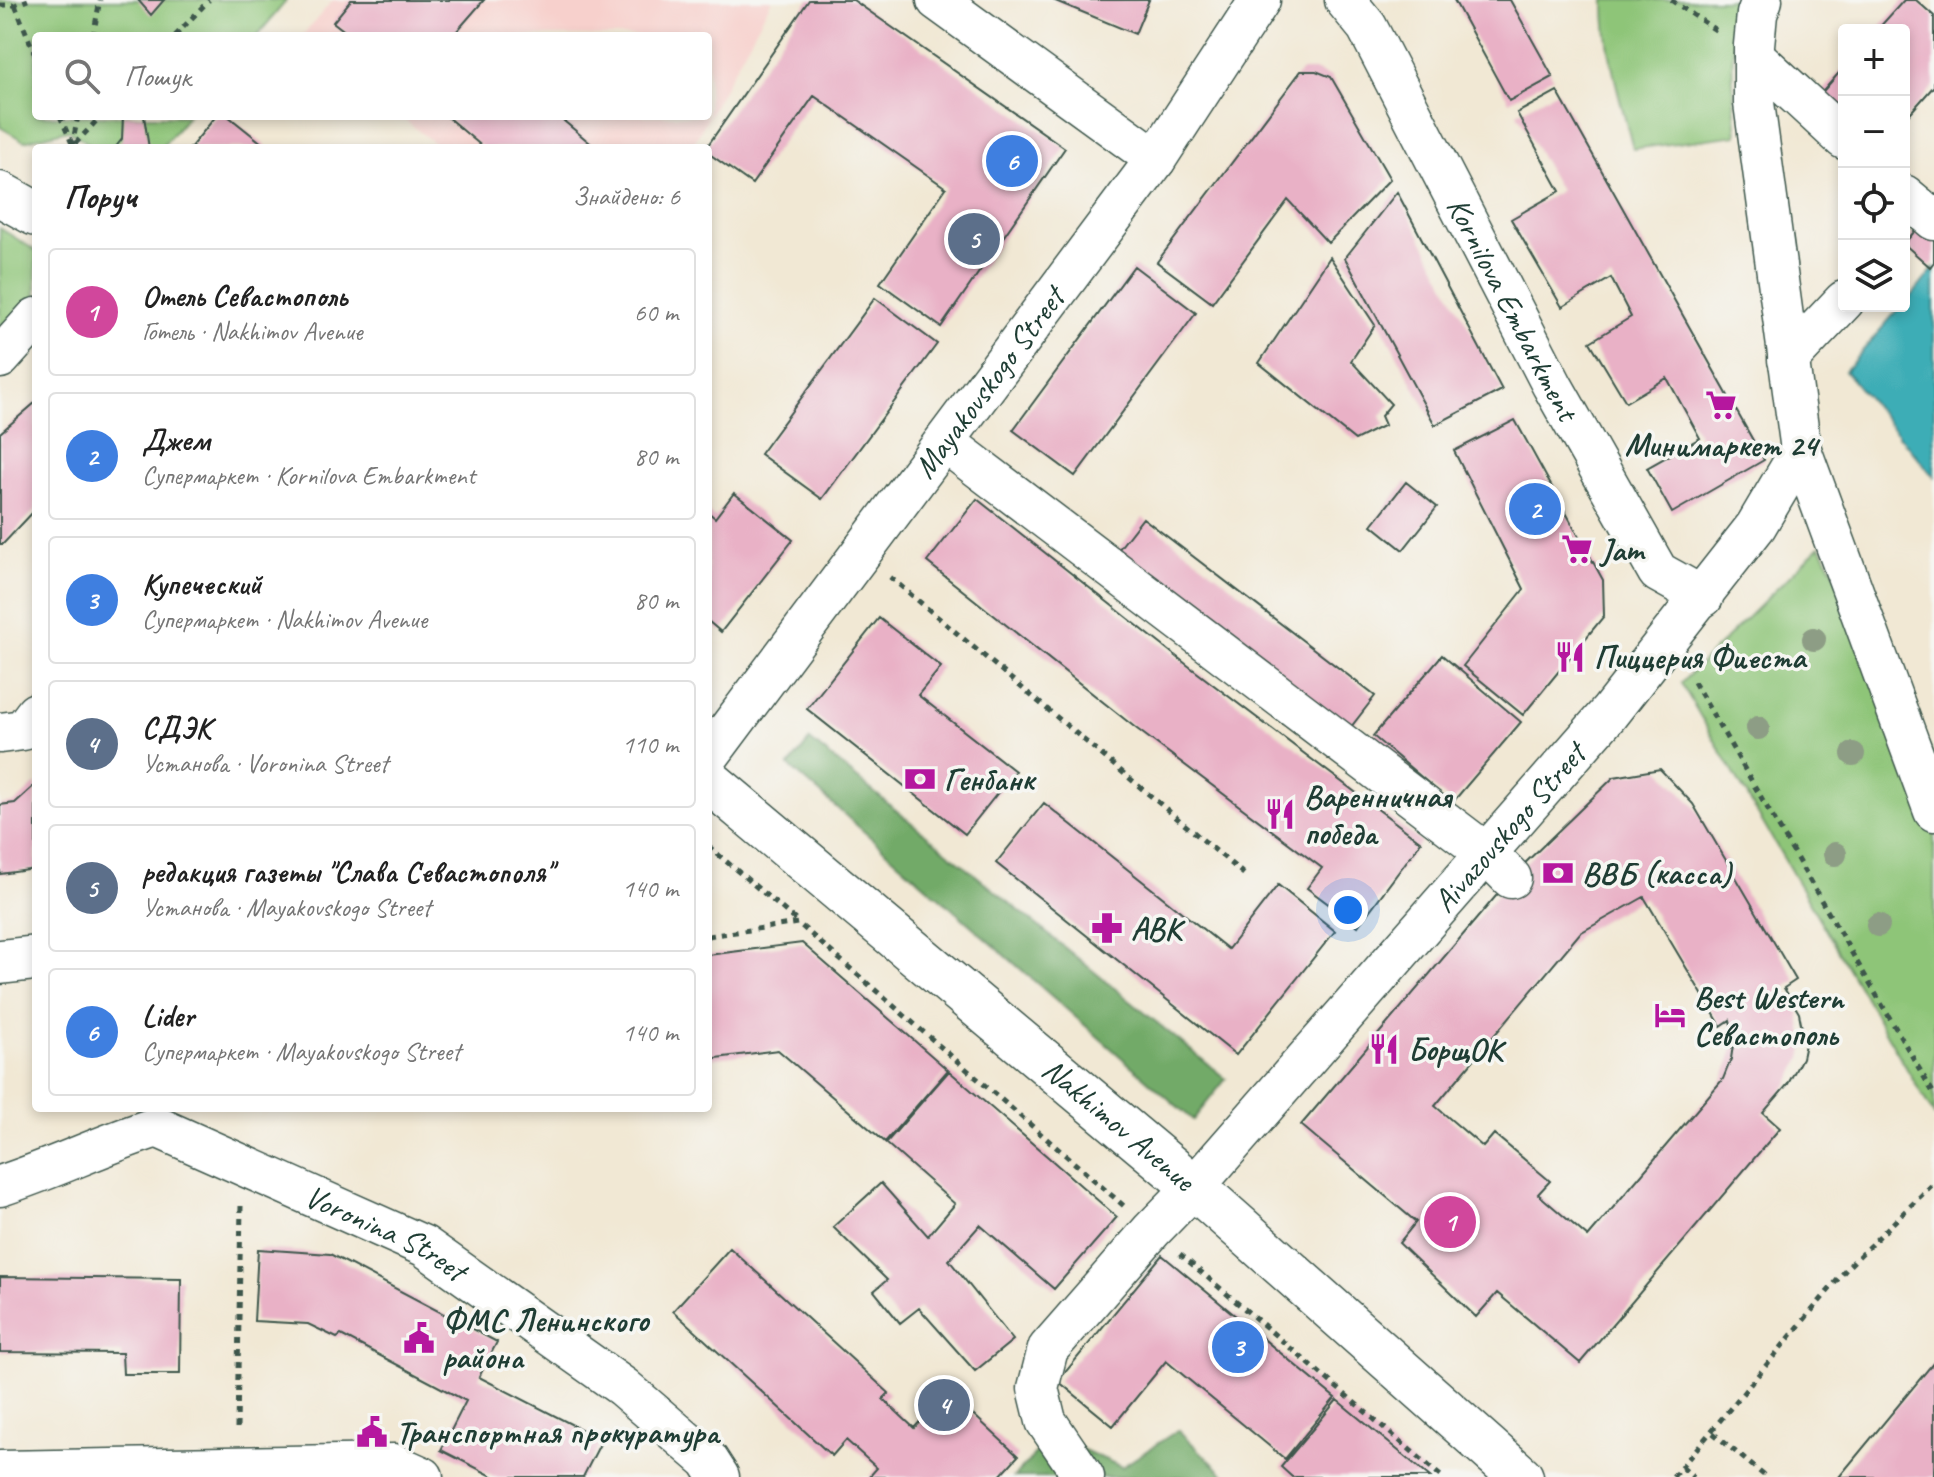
<!DOCTYPE html>
<html lang="uk">
<meta charset="utf-8">
<style>
body{margin:0;font-family:Caveat,sans-serif;background:#f2f2f2;color:#222}
.controls{position:absolute;right:24px;top:24px;display:grid;overflow:hidden;border-radius:8px;box-shadow:0 4px 12px #0003}
.controls button{width:72px;height:72px;display:grid;place-items:center;padding:0;border:0;border-bottom:2px solid #e0e0e0;background:#fff;color:#222;font:40px sans-serif}
.you{position:absolute;left:1348px;top:910px;width:28px;height:28px;margin:-20px;border:6px solid #fff;border-radius:50%;background:#1a73e8;box-shadow:0 0 0 12px #1a73e833}
.badge{display:grid;place-items:center;width:52px;height:52px;border-radius:50%;background:#1a73e8;color:#fff;font-size:26px;font-weight:700}
.pin{position:absolute;translate:-50% -50%;border:4px solid #fff;box-shadow:0 2px 8px #0006}
.list{margin:0;padding:0;list-style:none}
h2{display:flex;justify-content:space-between;align-items:center;height:104px;margin:0;padding:0 32px;font-size:34px}
h2 small{font-size:26px;font-weight:400;color:#767676}
.list li{display:grid;grid-template-columns:52px 1fr auto;gap:24px;align-items:center;box-sizing:border-box;height:128px;margin:0 16px 16px;padding:0 16px;border:2px solid #e0e0e0;border-radius:8px}
.list b{display:block;font-size:30px;white-space:nowrap}
.list p{margin:0;font-size:26px;white-space:nowrap;color:#767676}
.list em{font-size:26px;font-style:normal;color:#767676}
.icon{flex:none;width:44px;height:44px;fill:none;stroke:currentColor;stroke-width:2;stroke-linecap:round;stroke-linejoin:round}
.map{position:relative;flex:none;width:1934px;height:1477px;overflow:hidden}
.search{position:absolute;background:#fff;box-shadow:0 4px 12px #0003;left:32px;top:32px;width:680px;height:88px;display:flex;align-items:center;gap:20px;box-sizing:border-box;padding:0 28px;border-radius:8px;color:#767676;font-size:30px}
.panel{position:absolute;background:#fff;box-shadow:0 4px 12px #0003;left:32px;top:144px;width:680px;height:968px;border-radius:8px}
.map>svg:first-child{display:block}
</style>
<div class="map">
<svg width="1934" height="1477" viewBox="0 0 1934 1477">
<rect width="100%" height="100%" fill="#f6f6f2"/>
<filter id="ink" filterUnits="userSpaceOnUse"><feTurbulence type="fractalNoise" baseFrequency=".0125" numOctaves="2"/><feDisplacementMap in="SourceGraphic" scale="16" xChannelSelector="R" yChannelSelector="G"/><feConvolveMatrix kernelMatrix="1 2 1 2 8 2 1 2 1" color-interpolation-filters="sRGB"/></filter>
<filter id="wash" filterUnits="userSpaceOnUse"><feTurbulence type="fractalNoise" baseFrequency=".006" numOctaves="4" result="noise"/><feDisplacementMap in="SourceGraphic" scale="32" xChannelSelector="R" yChannelSelector="G"/><feGaussianBlur stdDeviation="1.8" result="paint"/><feColorMatrix in="noise" values="0 0 0 0 0 0 0 0 0 0 0 0 0 0 0 0 0 1.4 0 .05"/><feComposite in="paint" operator="in"/></filter>
<g filter="url(#wash)">
<rect width="100%" height="100%" fill="#f1e8d4"/>
<path fill="#f7d0cc" d="M 333,0 L 772,0 L 691,148 L 440,148 L 400,116 L 708,116 L 708,36 L 302,36 Z"/>
<path fill="#8ec578" stroke="#568156" stroke-width="2" d="M 0,0 L 287,0 L 257,36 L 36,36 L 36,116 L 188,116 L 161,148 L 96,148 L 68,130 L 24,141 L 0,127 Z
M 1605,0 L 1743,0 C 1727,44 1733,90 1737,135 L 1633,149 C 1621,101 1604,50 1605,0 Z
M 0,228 L 36,251 L 36,298 L 0,339 Z
M 1820,546 L 1934,757 L 1934,1115 L 1681,683 Z"/>
<path fill="#72aa68" stroke="#48744e" stroke-width="2" d="M 810,740 L 1226,1079 L 1193,1120 L 789,766 Z
M 1178,1430 L 1227,1477 L 1014,1477 L 1052,1436 L 1122,1467 Z"/>
<path fill="#3cadb6" stroke="#2e7575" stroke-width="2" d="M 1934,268 L 1934,477 L 1845,371 L 1901,306 L 1904,306 Z"/>
<g id="blocks">
<path fill="#e9b1c6" fill-rule="evenodd" d="M 138,0 L 164,0 L 151,15 Z
M 351,0 L 484,0 L 457,31 L 463,36 L 351,36 L 333,22 Z
M 809,0 L 853,0 L 1065,148 L 941,327 L 880,283 L 946,188 L 814,96 L 752,184 L 708,153 L 708,148 L 706,148 Z
M 1053,0 L 1149,0 L 1135,34 Z
M 1454,0 L 1510,0 L 1553,77 L 1509,101 Z
M 1904,0 L 1916,0 L 1934,16 L 1934,86 L 1904,120 L 1904,30 L 1877,30 Z
M 1844,67 L 1844,120 L 1818,97 Z
M 1301,71 L 1316,71 L 1331,77 L 1390,179 L 1328,243 L 1288,200 L 1212,303 L 1157,262 Z
M 1557,91 L 1764,460 L 1672,513 L 1647,468 L 1700,438 L 1667,378 L 1626,402 L 1590,342 L 1631,317 L 1611,278 L 1562,307 L 1511,219 L 1560,191 L 1517,113 Z
M 123,116 L 144,116 L 149,148 L 115,148 L 122,139 Z
M 216,116 L 228,116 L 268,148 L 190,148 Z
M 446,116 L 558,116 L 596,148 L 484,148 Z
M 1397,192 L 1502,390 L 1435,425 L 1345,258 Z
M 1919,226 L 1934,240 L 1934,262 L 1930,267 L 1904,244 Z
M 1330,257 L 1375,325 L 1351,361 L 1391,404 L 1381,416 L 1385,425 L 1355,440 L 1259,363 Z
M 1134,266 L 1196,313 L 1075,476 L 1013,430 Z
M 875,298 L 937,344 L 822,499 L 760,454 Z
M 36,402 L 36,509 L 3,544 L 0,544 L 0,433 Z
M 1515,420 L 1603,580 L 1604,616 L 1523,715 L 1463,666 L 1524,589 L 1454,451 Z
M 1406,482 L 1437,507 L 1403,550 L 1372,525 Z
M 734,493 L 793,540 L 721,632 L 708,621 L 708,512 L 715,518 Z
M 977,499 L 1186,664 L 1421,842 L 1358,926 L 1307,888 L 1322,868 L 1137,729 L 927,562 Z
M 1143,518 L 1375,696 L 1347,732 L 1115,554 Z
M 879,618 L 941,667 L 918,695 L 1015,771 L 965,834 L 807,709 Z
M 1442,655 L 1521,722 L 1452,803 L 1373,736 Z
M 1660,769 L 1693,804 L 1796,980 L 1784,988 L 1799,1013 L 1805,1044 L 1802,1058 L 1788,1084 L 1763,1113 L 1780,1128 L 1580,1363 L 1497,1293 L 1476,1317 L 1399,1243 L 1416,1222 L 1301,1125 L 1519,869 L 1614,777 ZM 1644,897 L 1721,1026 L 1730,1020 L 1734,1038 L 1731,1059 L 1723,1079 L 1588,1237 L 1538,1194 L 1550,1181 L 1494,1134 L 1483,1147 L 1435,1106 L 1580,933 Z
M 36,784 L 36,869 L 0,874 L 0,805 L 15,803 Z
M 1044,803 L 1228,949 L 1278,885 L 1335,931 L 1236,1055 L 996,863 Z
M 802,943 L 948,1070 L 885,1142 L 778,1050 L 708,1059 L 708,955 Z
M 949,1071 L 1117,1217 L 1054,1289 L 980,1225 L 949,1260 L 1013,1340 L 975,1371 L 919,1308 L 900,1323 L 874,1291 L 887,1280 L 833,1227 L 881,1183 L 928,1236 L 955,1204 L 886,1143 Z
M 730,1248 L 889,1393 L 883,1399 L 914,1428 L 948,1391 L 1018,1456 L 999,1477 L 869,1477 L 877,1468 L 846,1440 L 832,1456 L 673,1311 Z
M 258,1249 L 330,1254 L 497,1342 L 479,1377 L 602,1440 L 583,1477 L 494,1477 L 441,1450 L 466,1401 L 341,1335 L 337,1338 L 308,1324 L 254,1321 Z
M 1162,1255 L 1335,1398 L 1285,1459 L 1166,1361 L 1113,1426 L 1058,1381 Z
M 0,1277 L 181,1279 L 180,1374 L 123,1374 L 122,1353 L 0,1352 Z
M 1934,1362 L 1934,1477 L 1839,1477 Z
M 1337,1400 L 1430,1477 L 1292,1477 L 1281,1467 Z"/>
</g>
</g>
<g filter="url(#ink)">
<use href="#blocks" fill-opacity="0" stroke="#3e574c" stroke-width="2"/>
<g fill="none" stroke-linecap="round" stroke-linejoin="round">
<defs>
<g id="minor">
<path d="M 937,0 L 1156,159"/>
<path id="s1" d="M 1345,0 L 1367,27 L 1552,385 L 1658,572 L 1703,597"/>
<path d="M 1762,0 L 1757,14 L 1754,45 L 1754,103 L 1801,450 L 1934,811"/>
<path d="M 1754,56 L 1844,139"/>
<path d="M 1904,195 L 1934,220"/>
<path d="M 0,358 L 36,318"/>
<path d="M 1788,360 L 1844,301"/>
<path d="M 946,443 L 1486,853 L 1511,878"/>
<path d="M 0,733 L 23,730 L 36,713"/>
<path id="s2" d="M 708,757 L 1156,159 L 1260,0"/>
<path id="s3" d="M 157,1127 L 424,1246 L 623,1387 L 708,1460 L 719,1477"/>
<path d="M 0,1186 C 53,1169 103,1144 157,1127"/>
<path d="M 0,1471 L 394,1464 L 423,1477"/>
<path id="s4" d="M 1084,1477 L 1046,1421 L 1038,1388 L 1048,1349 L 1152,1230 L 1194,1187 L 1609,713 L 1756,526 L 1801,450"/>
</g>
<g id="major">
<path d="M 0,194 L 36,214"/>
<path id="s5" d="M 708,780 L 1194,1187 L 1521,1477"/>
<path d="M 0,962 L 36,958"/>
</g>
</defs>
<use href="#minor" stroke="#3e574c" stroke-width="43"/>
<use href="#major" stroke="#3e574c" stroke-width="47"/>
<path stroke="#3e574c" stroke-width="5" stroke-dasharray="6 6" stroke-linecap="butt" d="M 1671,0 L 1717,31
M 0,5 L 15,5 L 28,0
M 15,5 L 36,57
M 93,36 L 100,0
M 175,36 L 209,0
M 60,116 L 73,146 L 101,116
M 72,146 L 78,116
M 890,577 L 1246,876
M 1694,682 L 1934,1094
M 708,846 L 798,922
M 708,936 L 798,923 L 1124,1206
M 1180,1254 L 1442,1477
M 237,1428 L 241,1206
M 1713,1433 L 1766,1477
M 1682,1467 L 1693,1477
M 1673,1477 L 1849,1266 L 1934,1183"/>
<use href="#minor" stroke="#fff" stroke-width="40"/>
<use href="#major" stroke="#fff" stroke-width="44"/>
</g>
<g fill="#8d9d85">
<circle cx="1814" cy="639" r="12"/>
<circle cx="1758" cy="728" r="12"/>
<circle cx="1853" cy="754" r="12"/>
<circle cx="1835" cy="854" r="12"/>
<circle cx="1878" cy="925" r="12"/>
</g>
</g>
<defs>
<symbol id="supermarket-bare" viewBox="-9 -9 18 18"><path d="M-6-5.5h2.5l.6 2H6L4.5 2H-2.5L-4.4-4H-6ZM-1.5 3.2a1.3 1.3 0 1 0 .1 0ZM3 3.2a1.3 1.3 0 1 0 .1 0Z" fill="#b5179e" stroke="#f6f6f2" stroke-width="2.5" paint-order="stroke"/></symbol>
<symbol id="restaurant-bare" viewBox="-9 -9 18 18"><path d="M-5-6h1v4h1v-4h1v4h1v-4h1v5L-1.5 .5V6h-2V.5L-5-1ZM5-6V6H3V1.5H1.5Q1.5-4 5-6Z" fill="#b5179e" stroke="#f6f6f2" stroke-width="2.5" paint-order="stroke"/></symbol>
<symbol id="bank-bare" viewBox="-9 -9 18 18"><path d="M-6-4H6V4H-6ZM0-2.3a2.3 2.3 0 1 0 0 4.6a2.3 2.3 0 1 0 0-4.6Z" fill="#b5179e" stroke="#f6f6f2" stroke-width="2.5" paint-order="stroke"/></symbol>
<symbol id="pharmacy-bare" viewBox="-9 -9 18 18"><path d="M-2-6h4v4h4v4h-4v4h-4v-4h-4v-4h4Z" fill="#b5179e" stroke="#f6f6f2" stroke-width="2.5" paint-order="stroke"/></symbol>
<symbol id="hotel-bare" viewBox="-9 -9 18 18"><path d="M-6-4.5h1.5V1H6V5H4.5V3h-9V5H-6ZM-4 0a1.8 1.8 0 1 1 3.6 0ZM.5 0V-2.5h3Q6-2.5 6 0Z" fill="#b5179e" stroke="#f6f6f2" stroke-width="2.5" paint-order="stroke"/></symbol>
<symbol id="civic-bare" viewBox="-9 -9 18 18"><path d="M-.6-6.5H3V-4.5H.6V-3L4-1V1h2V6H-6V1h2V-1L-.6-3ZM-1.2 2.5V6h2.4V2.5Z" fill="#b5179e" stroke="#f6f6f2" stroke-width="2.5" paint-order="stroke"/></symbol>
</defs>
<g fill-rule="evenodd">
<use href="#supermarket-bare" x="1699" y="383" width="44" height="44"/>
<use href="#supermarket-bare" x="1555" y="527" width="44" height="44"/>
<use href="#restaurant-bare" x="1548" y="635" width="44" height="44"/>
<use href="#bank-bare" x="898" y="757" width="44" height="44"/>
<use href="#restaurant-bare" x="1258" y="792" width="44" height="44"/>
<use href="#bank-bare" x="1536" y="851" width="44" height="44"/>
<use href="#pharmacy-bare" x="1085" y="906" width="44" height="44"/>
<use href="#hotel-bare" x="1648" y="993" width="44" height="44"/>
<use href="#restaurant-bare" x="1362" y="1027" width="44" height="44"/>
<use href="#civic-bare" x="397" y="1316" width="44" height="44"/>
<use href="#civic-bare" x="350" y="1410" width="44" height="44"/>
</g>
<g text-anchor="middle" dominant-baseline="central" stroke-width="7" stroke-linejoin="round" paint-order="stroke">
<g font-size="32" fill="#1f3d34" stroke="#f6f6f2">
<text stroke="none"><textPath href="#s1" startOffset="352">Kornilova Embarkment</textPath></text>
<text stroke="none"><textPath href="#s2" startOffset="468">Mayakovskogo Street</textPath></text>
<text stroke="none"><textPath href="#s4" startOffset="838">Aivazovskogo Street</textPath></text>
<text stroke="none"><textPath href="#s5" startOffset="536">Nakhimov Avenue</textPath></text>
<text stroke="none"><textPath href="#s3" startOffset="252">Voronina Street</textPath></text>
</g>
<g font-size="32" font-weight="bold" fill="#1f3d34" stroke="#f6f6f2" text-anchor="start">
<text x="1721" y="445" text-anchor="middle">Минимаркет 24</text>
<text x="1601" y="549">Jam</text>
<text x="1594" y="657">Пиццерия Фиеста</text>
<text x="944" y="779">Генбанк</text>
<text x="1304" y="796">Варенничная<tspan x="1304" dy="37">победа</tspan></text>
<text x="1582" y="873">ВВБ (касса)</text>
<text x="1131" y="928">АВК</text>
<text x="1694" y="997">Best Western<tspan x="1694" dy="37">Севастополь</tspan></text>
<text x="1408" y="1049">БорщОК</text>
<text x="443" y="1320">ФМС Ленинского<tspan x="443" dy="37">района</tspan></text>
<text x="396" y="1432">Транспортная прокуратура</text>
</g>
</g>
</svg>
<div class="controls">
<button>+</button>
<button>−</button>
<button><svg class="icon" aria-label="locate" viewBox="0 0 24 24"><circle cx="12" cy="12" r="6"/><path d="M12 2v4M12 18v4M2 12h4M18 12h4"/></svg></button>
<button><svg class="icon" aria-label="layers" viewBox="0 0 24 24"><path d="M12 4l9 5-9 5-9-5zM3 14l9 5 9-5"/></svg></button>
</div>
<div class="you"></div>
<div class="pin badge" style="left:1450px;top:1222px;background:#d1479c">1</div>
<div class="pin badge" style="left:1535px;top:509px;background:#3f7fe0">2</div>
<div class="pin badge" style="left:1238px;top:1347px;background:#3f7fe0">3</div>
<div class="pin badge" style="left:944px;top:1405px;background:#5c6f8a">4</div>
<div class="pin badge" style="left:974px;top:239px;background:#5c6f8a">5</div>
<div class="pin badge" style="left:1012px;top:161px;background:#3f7fe0">6</div>
<div class="search"><svg class="icon" aria-label="search" viewBox="0 0 24 24"><circle cx="10" cy="10" r="6"/><path d="M15 15l6 6"/></svg>Пошук</div>
<section class="panel">
<h2>Поруч<small>Знайдено: 6</small></h2>
<ul class="list">
<li><span class="badge" style="background:#d1479c">1</span><div><b>Отель Севастополь</b><p>Готель · Nakhimov Avenue</p></div><em>60 m</em></li>
<li><span class="badge" style="background:#3f7fe0">2</span><div><b>Джем</b><p>Супермаркет · Kornilova Embarkment</p></div><em>80 m</em></li>
<li><span class="badge" style="background:#3f7fe0">3</span><div><b>Купеческий</b><p>Супермаркет · Nakhimov Avenue</p></div><em>80 m</em></li>
<li><span class="badge" style="background:#5c6f8a">4</span><div><b>СДЭК</b><p>Установа · Voronina Street</p></div><em>110 m</em></li>
<li><span class="badge" style="background:#5c6f8a">5</span><div><b>редакция газеты &quot;Слава Севастополя&quot;</b><p>Установа · Mayakovskogo Street</p></div><em>140 m</em></li>
<li><span class="badge" style="background:#3f7fe0">6</span><div><b>Lider</b><p>Супермаркет · Mayakovskogo Street</p></div><em>140 m</em></li>
</ul>
</section>
</div>
